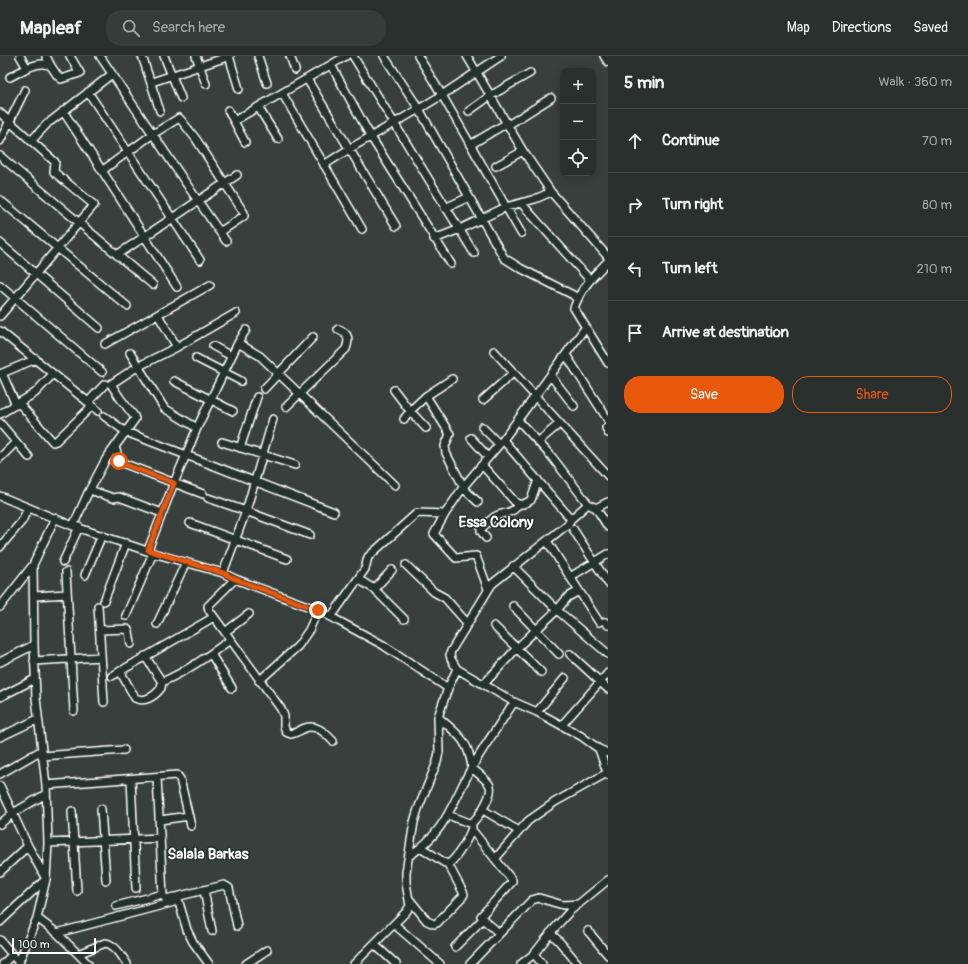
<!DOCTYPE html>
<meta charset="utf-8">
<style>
body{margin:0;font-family:Pangolin,sans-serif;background:#363c3a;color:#f1f3f6}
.controls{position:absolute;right:12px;top:12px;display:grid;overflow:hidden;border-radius:8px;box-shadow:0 2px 10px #0003}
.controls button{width:36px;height:36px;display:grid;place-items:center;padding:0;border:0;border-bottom:1px solid #464b4a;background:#2a302e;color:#f1f3f6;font:20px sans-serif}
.scale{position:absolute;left:12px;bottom:10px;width:84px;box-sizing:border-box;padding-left:4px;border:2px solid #fff;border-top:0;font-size:11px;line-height:14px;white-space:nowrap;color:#fff;-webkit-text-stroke:3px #26332d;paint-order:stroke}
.stop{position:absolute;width:12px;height:12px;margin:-9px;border:3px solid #ea580c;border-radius:50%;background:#fff}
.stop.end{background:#ea580c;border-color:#fff;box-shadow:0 1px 4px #0008}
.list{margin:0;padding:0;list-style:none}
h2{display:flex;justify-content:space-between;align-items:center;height:52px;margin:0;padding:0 16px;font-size:17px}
h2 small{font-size:13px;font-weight:400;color:#a5a9aa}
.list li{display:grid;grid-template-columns:26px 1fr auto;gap:12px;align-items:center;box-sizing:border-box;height:64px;padding:0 16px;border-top:1px solid #464b4a}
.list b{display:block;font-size:15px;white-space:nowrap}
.list em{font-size:13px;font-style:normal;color:#a5a9aa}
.actions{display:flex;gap:8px;padding:12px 16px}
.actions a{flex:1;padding:9px 0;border:1px solid #ea580c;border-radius:16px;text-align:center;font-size:14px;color:#ea580c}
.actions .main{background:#ea580c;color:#fff}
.icon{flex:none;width:22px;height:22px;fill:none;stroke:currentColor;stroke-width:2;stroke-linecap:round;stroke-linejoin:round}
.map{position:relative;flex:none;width:608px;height:908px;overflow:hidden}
header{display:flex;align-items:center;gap:24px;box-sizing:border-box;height:56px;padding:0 20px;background:#2a302e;border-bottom:1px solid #464b4a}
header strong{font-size:19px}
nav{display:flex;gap:22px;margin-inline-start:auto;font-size:14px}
.search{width:280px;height:36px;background:#363c3a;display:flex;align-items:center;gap:10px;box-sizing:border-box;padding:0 14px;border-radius:16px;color:#a5a9aa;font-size:15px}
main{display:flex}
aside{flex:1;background:#2a302e}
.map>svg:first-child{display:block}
</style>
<header>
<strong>Mapleaf</strong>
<div class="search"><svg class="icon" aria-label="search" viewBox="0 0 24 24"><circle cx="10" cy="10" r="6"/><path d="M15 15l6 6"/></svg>Search here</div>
<nav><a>Map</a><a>Directions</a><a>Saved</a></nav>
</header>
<main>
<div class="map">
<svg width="608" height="908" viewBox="0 0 608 908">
<rect width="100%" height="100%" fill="#38403e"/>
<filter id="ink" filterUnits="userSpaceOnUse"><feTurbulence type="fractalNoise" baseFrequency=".025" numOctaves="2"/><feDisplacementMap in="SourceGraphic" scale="8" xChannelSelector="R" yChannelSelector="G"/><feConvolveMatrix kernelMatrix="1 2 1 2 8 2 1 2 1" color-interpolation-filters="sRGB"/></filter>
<g filter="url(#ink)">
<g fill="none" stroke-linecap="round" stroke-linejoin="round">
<defs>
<path id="minor" d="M 20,0 L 27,12 C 35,9 42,6 51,10 L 46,0
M 100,0 L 198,145 L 117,199
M 142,0 L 160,55
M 164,0 L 181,42
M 196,0 L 206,28
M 229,0 L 239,33
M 258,0 L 267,27
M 290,0 L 295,14
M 353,0 L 474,197
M 384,0 L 419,53 L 442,39 L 418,0
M 467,0 L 523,95 L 551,136 L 608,201
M 501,0 L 442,39 L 521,177
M 604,0 L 608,6
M 331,9 L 371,81 L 451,208
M 51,10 L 57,19 L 61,23 L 80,17 L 70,0
M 10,21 L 27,12
M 307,23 L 396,170
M 152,26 L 230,0
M 88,36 L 200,204
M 282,37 L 346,0
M 258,51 L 278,83
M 228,54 L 234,65
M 63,55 L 103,116
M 469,55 L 490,40 L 530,17
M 0,57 L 55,106 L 54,116 L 94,149 L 0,260
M 51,65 L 112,18
M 508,69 L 551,42
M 0,85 L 25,34
M 31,85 L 47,68
M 245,86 L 234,65 L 282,37 L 362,173
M 470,89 L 507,67
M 0,100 L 153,229
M 324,109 L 349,93 L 419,53 L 504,202 L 520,212 L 573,239 L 577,243
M 496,110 L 523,95
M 0,144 L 127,250
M 521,147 L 589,223
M 445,152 L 469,141
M 434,183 L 460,173 L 506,151 L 535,143 L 551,136
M 226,185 L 198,145 L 237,119
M 0,187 L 99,272
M 608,205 C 592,222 582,230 574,252 L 608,307
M 0,229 L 102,316
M 177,231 L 103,116 L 103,114 L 153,78 L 179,62 L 181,64 L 196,83 L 244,157 L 244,160 L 223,174 L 218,174
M 158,259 L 177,291
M 0,275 L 88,346 L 105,328
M 238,287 L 246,274
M 105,288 L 210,229
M 213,290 L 231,300
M 494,295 L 608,420
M 130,297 L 164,352 L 197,372 L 186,399 L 334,456
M 566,299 L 608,364
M 196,302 L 241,325
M 2,317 L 16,349
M 0,318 L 36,303
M 551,320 L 574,350
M 174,325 L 233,355
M 264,333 L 313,281
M 394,334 L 410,355 L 426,340 L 452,323
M 426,340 L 450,378 L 445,390 L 446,397 L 465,434 L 478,446
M 483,344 L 513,317
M 88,346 L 98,355
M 19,347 L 53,386 L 56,385 L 92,350
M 286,351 L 346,293 C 350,282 348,277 338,273
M 0,358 L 35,337 L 53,318
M 104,360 L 126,376 L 186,399 L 174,427 L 203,438
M 404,363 L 410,355 L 426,372
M 518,364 L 552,401 L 588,448 L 571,463
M 0,367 L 29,401
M 608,370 L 606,372 L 608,377
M 482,371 L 499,388
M 197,372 L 238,287 L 260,300 L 395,429
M 471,382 L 488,401
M 503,384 L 571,463 L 568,468 L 492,528 L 451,595 L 450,599 L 451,603 L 457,613 L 514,646 L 537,656 L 581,680 L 599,693 L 608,697
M 222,386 L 295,409
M 538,386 L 559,368
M 115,391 L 120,406 L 174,427 L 148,494
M 240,392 L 257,341
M 0,402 L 16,386
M 482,409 L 516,447 C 522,450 526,447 531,444 L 538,424
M 90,434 L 113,442 L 119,441 L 162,457
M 0,440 L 73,470 L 153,497 L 223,517 L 235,523 L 318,554 L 383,589 L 448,632
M 208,442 L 246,455 L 310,479
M 588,448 L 596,452 L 608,471
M 596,452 L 608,446
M 190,467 L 287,503
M 73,470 L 88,437 L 106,403 L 135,363 L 134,360 L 120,342 L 111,328 L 137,311 L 177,291 L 236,257
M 573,473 L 608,527
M 486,482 L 481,475 L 481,473 C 485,469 491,463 496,460 C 504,456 514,458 518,448
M 547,485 L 599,566
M 0,491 L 22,465 L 28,452
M 63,506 L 79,471
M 406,509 L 434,536 L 445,542 L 468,568
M 392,514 L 374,533 L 404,563
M 66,516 L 74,655
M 223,517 L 246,455 L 273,363
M 85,519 L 102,479
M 570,521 L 608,498
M 235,523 L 208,550 L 209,554 L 281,653 L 284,660 L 284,670 L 286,676 L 291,678 C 296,677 300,674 305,672 C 317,668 325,677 333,685
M 358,523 L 374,533
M 488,533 L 476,500 L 456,502 L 434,478 L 445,458 L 464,430 L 503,384 L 585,272
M 579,535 L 568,541 L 557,554 L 608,598
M 34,540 L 67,538
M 104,545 L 126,487
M 98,550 L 104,646
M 513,550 L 559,598
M 0,551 L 33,509 L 55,462
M 126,560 L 153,497
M 331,561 L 365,513 L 368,501 L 417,457 L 445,458
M 605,566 L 608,569
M 157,568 L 186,506
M 494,570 L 541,616
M 100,574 L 127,573 L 129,575 L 131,588
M 225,576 L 249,558
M 211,598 L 232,632
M 570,598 L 608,633
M 34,605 L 101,601
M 0,606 L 34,589
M 120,615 L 135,642 C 145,647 155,640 161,632 L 162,626 L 145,600
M 112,620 L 214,561
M 259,625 L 298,590 L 309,574 L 318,554
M 162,626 C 187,615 208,600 230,584
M 484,628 L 517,592 L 557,554 L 513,510
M 0,641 L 35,623
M 537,656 L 565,622
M 438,661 C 458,678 469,685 472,712 C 477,717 487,723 490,730 C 493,739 479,760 473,766 L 469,767 L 448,759
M 562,669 L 608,617
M 0,681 L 38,663
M 599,693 L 608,719
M 42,700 L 124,694
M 0,718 L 42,694
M 157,721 L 163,840 L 166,843 L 174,841 L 178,843 L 187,874 L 193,886 L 209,908
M 131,723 L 136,832
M 46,729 L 177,719 L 180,723 L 191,770
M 0,730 L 28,790 L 46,823 L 0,866
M 101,753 L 106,824
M 483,754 L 519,775
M 72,755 L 77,835
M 160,764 L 189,760
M 0,768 L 13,757 L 46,738
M 472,774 L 512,824 L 512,826 L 481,860 L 484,864 L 499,877
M 48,787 L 161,782
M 422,792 L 445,807 L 448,808 C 456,804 470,780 472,771
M 409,800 C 446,776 451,749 471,713 C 484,690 500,668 514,646
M 495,803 L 528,765 L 555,746 L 607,717
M 0,816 L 28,790
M 204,834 L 212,875
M 176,841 L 224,829 L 229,832 L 237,870
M 410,844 L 427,865 L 434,868 L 437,867 L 463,840 L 464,838 L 448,808
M 116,850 L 163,838
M 37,862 L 57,877 L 88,908
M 394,868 L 440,908
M 588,875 L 608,899
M 57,877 L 178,845
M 550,877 L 558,884 L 578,908
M 0,884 L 20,908
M 374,888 L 396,908
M 455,891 L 483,863
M 78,898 L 105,887 C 115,888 122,900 127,908
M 534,898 L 542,908
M 3,908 L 12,899
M 18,908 L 37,862 L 46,823 L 48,787 L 46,729 L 36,642 L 34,589 L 33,509
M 246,908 L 267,894
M 354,908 L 406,856 L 410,850 L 406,827 L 406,816 L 414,766 L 418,753 L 437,706 L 439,696 L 438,661 L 448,632 L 457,613
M 470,908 L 532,844 L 539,842 L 563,849 L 579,848
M 521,908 L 534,898 L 553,874 L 570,855 L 608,824"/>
</defs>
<use href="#minor" stroke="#fff" stroke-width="10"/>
<use href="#minor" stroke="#26332d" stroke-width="7"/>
</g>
</g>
<g fill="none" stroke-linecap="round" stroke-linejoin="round" filter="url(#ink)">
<path stroke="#ea580c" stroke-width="5" d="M 119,405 L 121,407 L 174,427 L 148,494 L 223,517 L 235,523 L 318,554"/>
</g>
<g text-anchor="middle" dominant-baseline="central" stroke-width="3" stroke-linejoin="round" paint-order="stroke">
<g font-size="15" font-weight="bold" fill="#fff" stroke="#26332d">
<text x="496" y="466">Essa Colony</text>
<text x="208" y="798">Salala Barkas</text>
</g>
</g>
</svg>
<div class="controls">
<button>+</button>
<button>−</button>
<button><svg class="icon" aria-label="locate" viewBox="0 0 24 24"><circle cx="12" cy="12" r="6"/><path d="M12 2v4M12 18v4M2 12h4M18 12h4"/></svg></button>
</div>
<div class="scale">100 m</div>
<div class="stop" style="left:119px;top:405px"></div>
<div class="stop end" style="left:318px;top:554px"></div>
</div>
<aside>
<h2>5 min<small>Walk · 360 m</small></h2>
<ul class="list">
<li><svg class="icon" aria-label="ahead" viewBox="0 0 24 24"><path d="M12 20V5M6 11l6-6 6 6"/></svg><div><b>Continue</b></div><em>70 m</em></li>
<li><svg class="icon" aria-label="right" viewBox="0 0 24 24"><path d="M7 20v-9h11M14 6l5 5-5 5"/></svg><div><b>Turn right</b></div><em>80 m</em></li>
<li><svg class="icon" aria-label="left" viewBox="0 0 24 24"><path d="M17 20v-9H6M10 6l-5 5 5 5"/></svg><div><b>Turn left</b></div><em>210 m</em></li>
<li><svg class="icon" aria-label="arrive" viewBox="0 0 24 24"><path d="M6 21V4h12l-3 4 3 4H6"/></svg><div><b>Arrive at destination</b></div></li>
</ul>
<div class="actions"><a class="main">Save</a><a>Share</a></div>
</aside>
</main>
